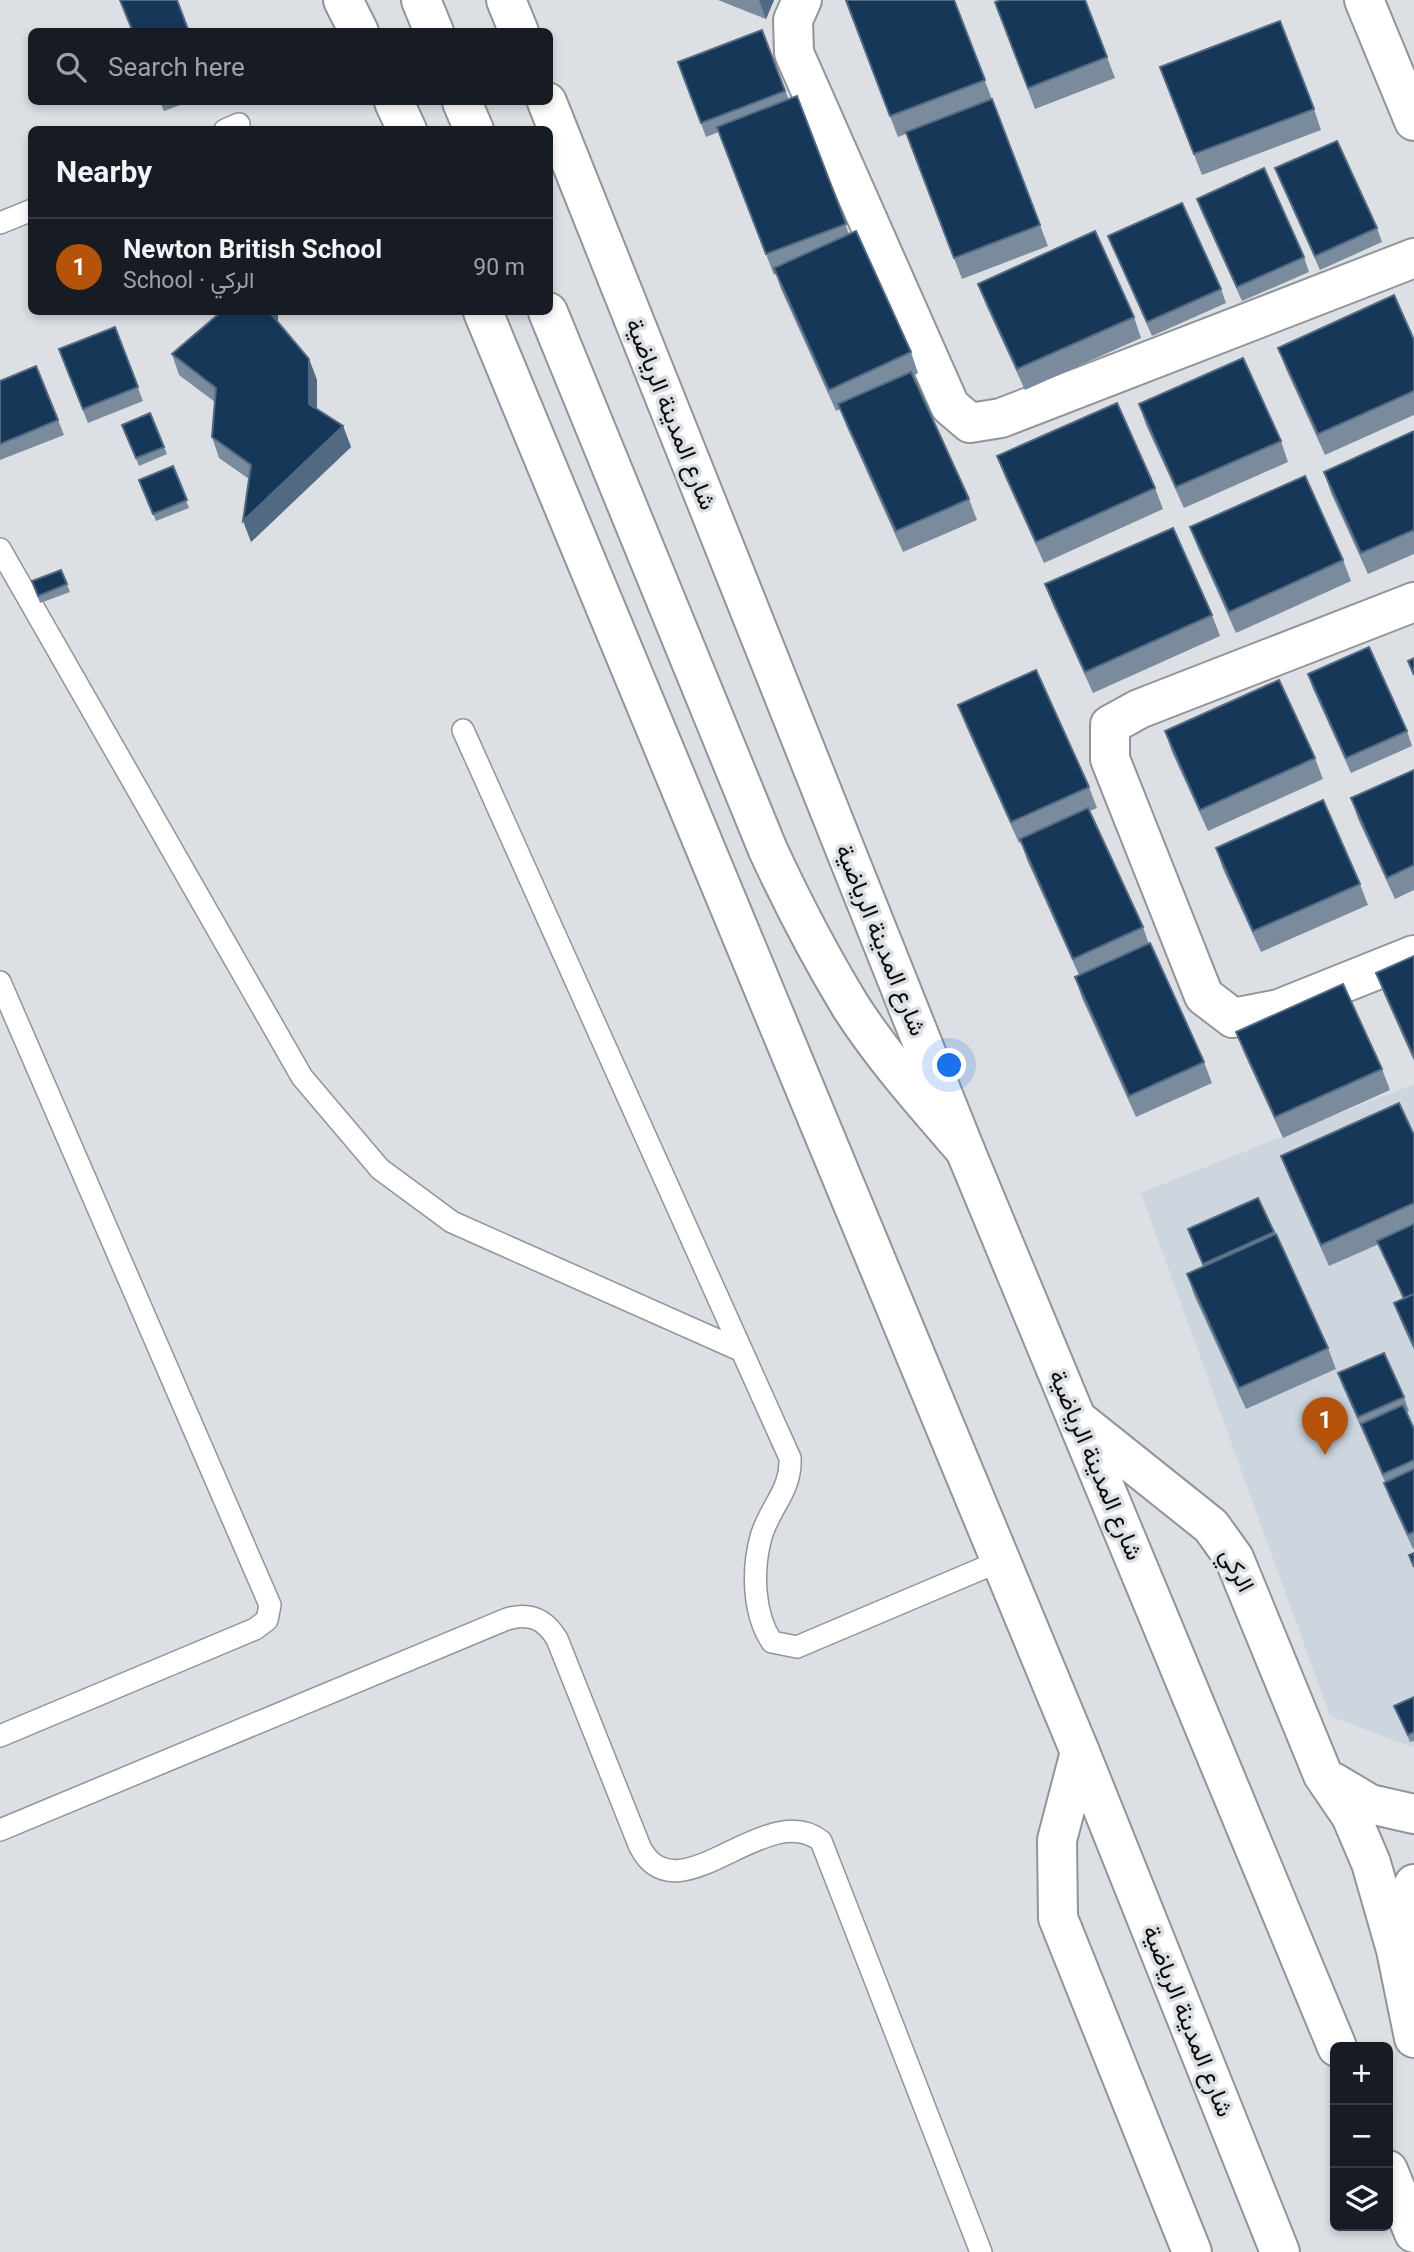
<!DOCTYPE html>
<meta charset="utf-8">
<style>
body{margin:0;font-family:Roboto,Vazirmatn,sans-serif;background:#20242c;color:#f1f3f6}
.controls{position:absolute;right:21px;bottom:21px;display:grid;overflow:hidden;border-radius:10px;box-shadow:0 4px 10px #0003}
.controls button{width:63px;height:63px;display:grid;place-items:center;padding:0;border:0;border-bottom:2px solid #363941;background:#171b24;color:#f1f3f6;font:35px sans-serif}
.you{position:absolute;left:950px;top:1066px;width:24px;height:24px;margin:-18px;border:5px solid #fff;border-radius:50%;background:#1a73e8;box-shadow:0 0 0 10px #1a73e833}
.badge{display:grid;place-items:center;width:46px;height:46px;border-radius:50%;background:#b45309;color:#fff;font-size:23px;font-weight:700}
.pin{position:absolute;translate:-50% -58px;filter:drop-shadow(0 2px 4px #0008)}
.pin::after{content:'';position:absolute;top:37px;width:24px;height:21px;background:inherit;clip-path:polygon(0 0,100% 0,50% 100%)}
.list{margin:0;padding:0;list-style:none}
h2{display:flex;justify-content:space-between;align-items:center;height:91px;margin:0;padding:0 28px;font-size:30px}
h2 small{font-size:23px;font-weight:400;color:#9ea1a6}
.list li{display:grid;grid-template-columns:46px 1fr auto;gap:21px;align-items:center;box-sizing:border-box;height:98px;padding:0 28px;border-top:2px solid #363941}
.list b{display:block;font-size:26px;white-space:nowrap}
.list p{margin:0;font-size:23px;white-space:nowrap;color:#9ea1a6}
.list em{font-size:23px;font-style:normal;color:#9ea1a6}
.icon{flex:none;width:38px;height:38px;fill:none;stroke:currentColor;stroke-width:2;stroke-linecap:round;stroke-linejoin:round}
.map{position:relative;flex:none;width:1414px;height:2252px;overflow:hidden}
.search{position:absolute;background:#171b24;box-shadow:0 4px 10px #0003;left:28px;top:28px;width:525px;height:77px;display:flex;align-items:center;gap:18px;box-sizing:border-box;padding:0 24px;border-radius:10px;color:#9ea1a6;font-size:26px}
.panel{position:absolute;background:#171b24;box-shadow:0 4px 10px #0003;left:28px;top:126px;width:525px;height:189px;border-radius:10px}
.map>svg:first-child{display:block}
</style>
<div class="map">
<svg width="1414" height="2252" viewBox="0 0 1414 2252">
<rect width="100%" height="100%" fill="#dcdfe3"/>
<path fill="#cdd5df" d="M 1414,1084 L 1414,1748 L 1330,1716 L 1141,1193 Z"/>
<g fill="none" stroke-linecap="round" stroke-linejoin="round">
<defs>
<path id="lane" d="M 225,130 L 239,124
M 0,223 L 32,210
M 0,549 L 302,1077 L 380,1169 L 452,1222 L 742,1351
M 463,730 L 790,1458 C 792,1490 769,1508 761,1537 C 752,1570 753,1614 772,1642 L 797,1647 L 1000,1561
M 0,982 L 270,1605 L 267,1620 L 255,1629 L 0,1736
M 0,1830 L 507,1619 C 530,1612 545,1619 557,1639 L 640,1847 C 678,1920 766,1797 821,1841 L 981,2252"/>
<path id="street" d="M 802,0 L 793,20 L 794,53 L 950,406 L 970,423 L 1001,418 L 1414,258
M 1364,0 L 1414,121
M 1414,602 L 1139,709 L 1110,725 L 1110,759 L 1204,996 L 1233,1018 L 1279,1009 L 1414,955
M 1077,1419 L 1211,1526 L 1234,1558 L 1323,1775 L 1351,1816 L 1371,1863 L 1396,1950 L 1414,2038
M 1080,1752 L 1057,1840 L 1058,1918 L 1192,2252
M 1333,1782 L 1370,1804 L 1414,1814
M 1397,1944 L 1402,1910 L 1414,1884"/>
<path id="secondary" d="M 343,0 L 359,32
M 506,0 L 519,32
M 394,102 L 407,130
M 547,102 L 965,1150 L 1337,2047
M 483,312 L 1080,1752 L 1280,2252
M 1388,2170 L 1414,2233"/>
<path id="primary" d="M 421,0 L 434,32
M 462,102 L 474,130
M 548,312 L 768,850 C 793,904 820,956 851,1007 C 884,1058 925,1104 965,1150"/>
</defs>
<use href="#lane" stroke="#919498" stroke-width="24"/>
<use href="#street" stroke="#919498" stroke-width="42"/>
<use href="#secondary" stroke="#919498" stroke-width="42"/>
<use href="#primary" stroke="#919498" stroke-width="42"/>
<use href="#lane" stroke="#fff" stroke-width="21"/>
<use href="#street" stroke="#fff" stroke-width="38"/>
<use href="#secondary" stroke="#fff" stroke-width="38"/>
<use href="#primary" stroke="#fff" stroke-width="38"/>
</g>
<path fill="#7a8b9e" d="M 718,0 L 774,0 L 766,19 Z
M 845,0 L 954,0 L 1048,246 L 962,279 L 906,134 L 898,137 Z
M 995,2 L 1107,57 L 1115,78 L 1035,109 Z
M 762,30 L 789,100 L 797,96 L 849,234 L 911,352 L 918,373 L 913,376 L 969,499 L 977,520 L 903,552 L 846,425 L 840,409 L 836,411 L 781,289 L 776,274 L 774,275 L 719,132 L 706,137 L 678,62 Z
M 1168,88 L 1314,109 L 1321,130 L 1202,175 Z
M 160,102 L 188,102 L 164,111 Z
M 1275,168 L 1377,228 L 1382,242 L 1320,270 L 1281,183 Z
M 1197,199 L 1304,257 L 1309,272 L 1242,301 L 1202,213 Z
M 1108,236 L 1221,289 L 1226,303 L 1152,336 L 1114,250 Z
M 978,284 L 1134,317 L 1141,338 L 1025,390 L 986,305 Z
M 278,323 L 309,359 L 317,380 L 317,409 L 343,426 L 351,447 L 251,542 L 249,479 L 219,458 L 212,437 L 215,402 L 179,375 L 172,354 Z
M 115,327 L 143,401 L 88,423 L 64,364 Z
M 1414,340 L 1414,415 L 1325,455 L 1286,369 L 1278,348 Z
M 0,381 L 58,420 L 64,435 L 0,460 Z
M 1139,404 L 1281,441 L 1288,462 L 1184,508 L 1146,425 Z
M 150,413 L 167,454 L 139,466 L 122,425 Z
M 1414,431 L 1414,554 L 1368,574 L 1331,493 L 1324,472 Z
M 997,456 L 1155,488 L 1163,509 L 1044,563 L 1005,477 Z
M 173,466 L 189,508 L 156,521 L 139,480 Z
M 1190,527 L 1343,560 L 1351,581 L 1236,633 L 1198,548 Z
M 61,570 L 70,592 L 40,603 L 32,581 Z
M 1045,584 L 1212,615 L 1220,636 L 1093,693 L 1053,605 Z
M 1308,674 L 1407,731 L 1412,746 L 1351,773 L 1313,689 Z
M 958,705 L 1089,787 L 1097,808 L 1090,811 L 1143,927 L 1149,944 L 1204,1062 L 1212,1083 L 1136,1117 L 1082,998 L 1075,977 L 1079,975 L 1027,860 L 1021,842 L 1019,843 L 966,726 Z
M 1165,731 L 1315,758 L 1323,779 L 1208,831 L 1172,752 Z
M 1414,770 L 1414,890 L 1395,899 L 1358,819 L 1351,798 Z
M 1216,848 L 1360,884 L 1368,905 L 1261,952 L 1223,869 Z
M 1414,956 L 1414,1061 L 1384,994 L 1376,973 Z
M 1236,1032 L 1382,1069 L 1390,1090 L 1283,1138 L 1244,1053 Z
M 1414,1135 L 1414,1350 L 1402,1324 L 1394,1303 L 1403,1299 L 1379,1244 L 1329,1266 L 1289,1177 L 1281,1156 Z
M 1258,1198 L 1328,1348 L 1336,1369 L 1246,1409 L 1194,1295 L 1187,1274 L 1203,1266 L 1188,1229 Z
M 1338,1373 L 1404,1397 L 1409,1411 L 1406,1412 L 1414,1429 L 1414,1548 L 1413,1549 L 1389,1497 L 1384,1483 L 1385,1482 L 1343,1387 Z
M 1414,1697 L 1414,1741 L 1410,1742 L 1394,1706 Z"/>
<path fill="#526982" d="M 759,0 L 774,0 L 766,19 Z
M 270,312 L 278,312 L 278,335 L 271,314 Z
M 309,359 L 317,380 L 317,425 L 309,404 Z
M 343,426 L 351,447 L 251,542 L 243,521 Z"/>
<path fill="#173759" stroke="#526982" stroke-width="2" d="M 120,0 L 177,0 L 189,32 L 133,32 Z
M 846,0 L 954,0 L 985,80 L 890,116 Z
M 1001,0 L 1085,0 L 1107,57 L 1028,88 L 995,2 Z
M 1280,21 L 1314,109 L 1194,154 L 1160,67 Z
M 762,30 L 785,91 L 701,123 L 678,62 Z
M 797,96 L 846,224 L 766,254 L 717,127 Z
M 992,99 L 1040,225 L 954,258 L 906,132 Z
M 1337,141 L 1377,228 L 1315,256 L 1275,168 Z
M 1264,168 L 1304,257 L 1237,287 L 1197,199 Z
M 1182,203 L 1221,289 L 1147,322 L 1108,236 Z
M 856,231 L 911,352 L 829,390 L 774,268 Z
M 1095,231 L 1134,317 L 1017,369 L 978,284 Z
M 1394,295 L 1414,340 L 1414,391 L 1318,434 L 1278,348 Z
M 221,312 L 270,312 L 271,314 L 309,359 L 309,404 L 343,426 L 243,521 L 251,465 L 212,437 L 216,388 L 172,354 Z
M 115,327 L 138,387 L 83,409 L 59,349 Z
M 1243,358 L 1281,441 L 1176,487 L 1139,404 Z
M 36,366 L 58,420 L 0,444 L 0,381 Z
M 911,372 L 969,499 L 896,531 L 838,404 Z
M 1117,403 L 1155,488 L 1036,542 L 997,456 Z
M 150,413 L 164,447 L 136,458 L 122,425 Z
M 1414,431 L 1414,530 L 1361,553 L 1324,472 Z
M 173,466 L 187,500 L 153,514 L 139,480 Z
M 1305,476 L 1343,560 L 1229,612 L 1190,527 Z
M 1173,528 L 1212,615 L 1085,672 L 1045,584 Z
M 61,570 L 67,584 L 38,596 L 32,581 Z
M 1369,647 L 1407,731 L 1346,758 L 1308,674 Z
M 1414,658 L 1414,675 L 1408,661 Z
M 1036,670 L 1089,787 L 1011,822 L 958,705 Z
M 1279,680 L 1315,758 L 1200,810 L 1165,731 Z
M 1414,770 L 1414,865 L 1387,878 L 1351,798 Z
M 1323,800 L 1360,884 L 1253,931 L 1216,848 Z
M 1088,808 L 1143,927 L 1073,959 L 1020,839 Z
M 1150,943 L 1204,1062 L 1129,1096 L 1075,977 Z
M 1414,956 L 1414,1057 L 1376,973 Z
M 1343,984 L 1382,1069 L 1275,1117 L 1236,1032 Z
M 1399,1103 L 1414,1135 L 1414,1203 L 1321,1245 L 1281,1156 Z
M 1258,1198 L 1274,1232 L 1203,1264 L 1188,1229 Z
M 1414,1224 L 1414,1294 L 1404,1298 L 1377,1241 Z
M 1276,1234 L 1328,1348 L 1239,1388 L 1187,1274 Z
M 1414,1294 L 1414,1346 L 1394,1303 Z
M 1384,1353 L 1404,1397 L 1358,1417 L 1338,1373 Z
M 1403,1405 L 1414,1429 L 1414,1460 L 1383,1474 L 1361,1424 Z
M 1414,1469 L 1414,1532 L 1408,1534 L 1384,1483 Z
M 1414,1553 L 1414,1567 L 1409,1555 Z
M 1414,1697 L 1414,1732 L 1408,1735 L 1394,1706 Z"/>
<g text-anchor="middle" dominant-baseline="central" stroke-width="7" stroke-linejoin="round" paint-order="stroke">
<g font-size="24" fill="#0b0c0d" stroke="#dcdfe3">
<text transform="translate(671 414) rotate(68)">شارع المدينة الرياضية</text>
<text transform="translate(881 940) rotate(68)">شارع المدينة الرياضية</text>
<text transform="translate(1096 1465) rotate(67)">شارع المدينة الرياضية</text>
<text transform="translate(1237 1570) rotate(62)">الركي</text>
<text transform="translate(1188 2021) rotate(68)">شارع المدينة الرياضية</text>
</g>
</g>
</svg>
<div class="controls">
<button>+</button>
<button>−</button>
<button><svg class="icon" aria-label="layers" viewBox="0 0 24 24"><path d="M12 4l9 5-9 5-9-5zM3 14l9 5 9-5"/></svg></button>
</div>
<div class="you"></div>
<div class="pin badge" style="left:1325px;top:1455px">1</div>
<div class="search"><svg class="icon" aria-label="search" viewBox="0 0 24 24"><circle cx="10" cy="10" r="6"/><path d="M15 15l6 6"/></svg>Search here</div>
<section class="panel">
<h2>Nearby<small></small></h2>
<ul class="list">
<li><span class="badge">1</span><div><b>Newton British School</b><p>School · الركي</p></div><em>90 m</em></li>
</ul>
</section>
</div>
